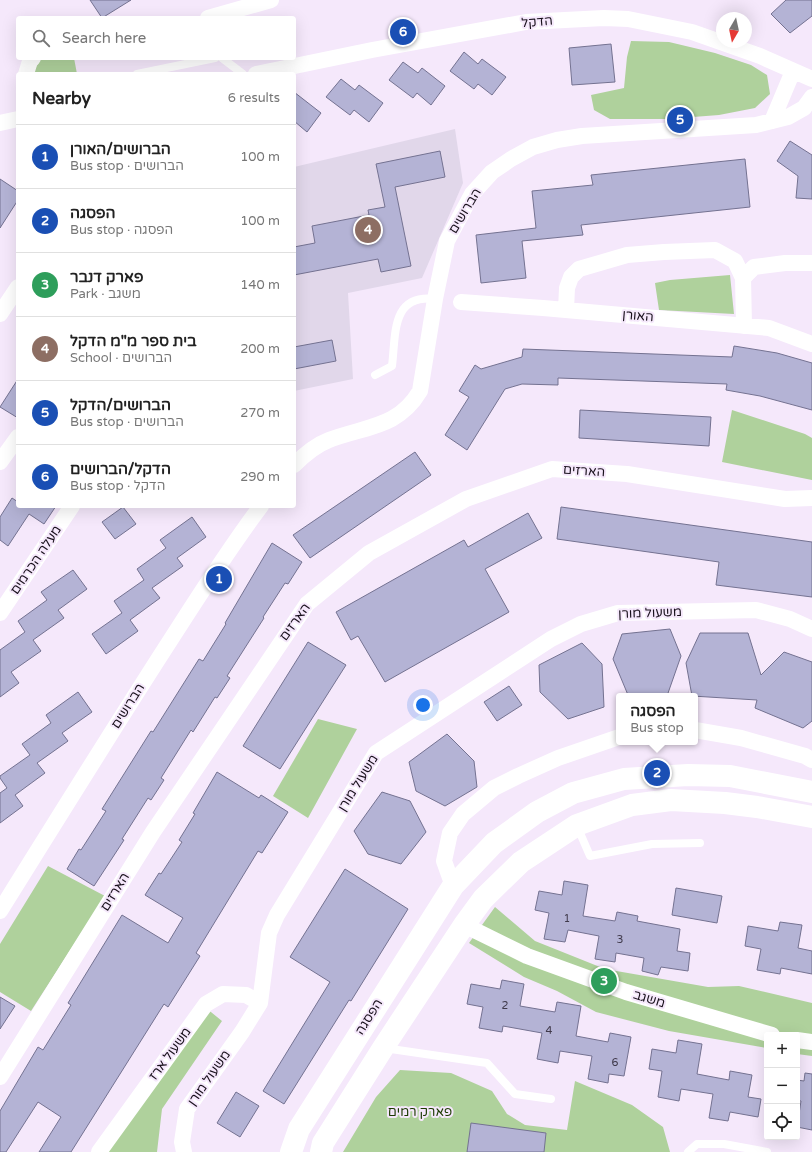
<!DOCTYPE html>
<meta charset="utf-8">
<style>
body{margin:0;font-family:"Varela Round",Heebo,sans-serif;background:#f2f2f2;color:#222}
.controls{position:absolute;right:12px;bottom:12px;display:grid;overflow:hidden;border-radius:4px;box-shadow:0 4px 16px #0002}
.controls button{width:36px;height:36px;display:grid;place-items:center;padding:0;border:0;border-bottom:1px solid #e0e0e0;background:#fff;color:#222;font:20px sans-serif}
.compass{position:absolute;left:716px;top:12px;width:36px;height:36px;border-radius:50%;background:#fff;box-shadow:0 4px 16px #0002;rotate:189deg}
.you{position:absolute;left:423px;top:705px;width:14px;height:14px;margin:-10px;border:3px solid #fff;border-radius:50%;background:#1a73e8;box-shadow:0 0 0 6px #1a73e833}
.badge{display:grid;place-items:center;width:26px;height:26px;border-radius:50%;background:#0b8043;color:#fff;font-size:13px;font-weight:700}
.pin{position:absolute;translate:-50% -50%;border:2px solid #fff;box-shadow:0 1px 4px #0006}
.popup{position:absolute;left:616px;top:693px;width:82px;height:52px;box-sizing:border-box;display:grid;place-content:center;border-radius:4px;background:#fff;filter:drop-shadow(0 1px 3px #0005);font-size:13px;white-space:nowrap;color:#767676}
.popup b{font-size:15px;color:#222}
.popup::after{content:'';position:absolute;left:50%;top:100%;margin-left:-8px;border:8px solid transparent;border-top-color:#fff}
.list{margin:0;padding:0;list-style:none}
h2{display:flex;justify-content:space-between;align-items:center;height:52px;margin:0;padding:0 16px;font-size:17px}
h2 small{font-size:13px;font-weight:400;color:#767676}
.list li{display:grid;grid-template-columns:26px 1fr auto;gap:12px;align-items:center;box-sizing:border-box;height:64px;padding:0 16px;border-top:1px solid #e0e0e0}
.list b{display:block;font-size:15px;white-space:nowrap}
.list p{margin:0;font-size:13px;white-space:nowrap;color:#767676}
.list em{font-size:13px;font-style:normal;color:#767676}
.icon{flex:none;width:22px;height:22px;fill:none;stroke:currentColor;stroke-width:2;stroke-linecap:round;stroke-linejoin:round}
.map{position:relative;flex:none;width:812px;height:1152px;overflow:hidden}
.search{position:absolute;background:#fff;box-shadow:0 4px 16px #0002;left:16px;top:16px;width:280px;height:44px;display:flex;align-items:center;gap:10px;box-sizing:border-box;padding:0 14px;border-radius:4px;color:#767676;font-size:15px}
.panel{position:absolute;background:#fff;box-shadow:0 4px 16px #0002;left:16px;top:72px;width:280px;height:436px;border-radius:4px}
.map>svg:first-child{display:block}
</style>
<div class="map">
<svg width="812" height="1152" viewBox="0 0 812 1152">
<rect width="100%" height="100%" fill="#f5e8fb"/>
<path fill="#e1d7ea" d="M 455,129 L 463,183 L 422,278 L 348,293 L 353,379 L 294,391 L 294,167 Z"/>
<path fill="#afd19c" d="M 631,41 L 669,42 L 715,53 L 751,65 L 767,75 L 770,94 L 755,108 L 719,115 L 667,119 L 610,119 L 594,110 L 591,95 L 624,88 L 627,57 Z
M 41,58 L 74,58 L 77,74 L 32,74 Z
M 730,275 L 734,314 L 659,310 L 655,283 L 670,280 Z
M 732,410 L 805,434 L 812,438 L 812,480 L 722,462 Z
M 318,719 L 357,729 L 308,818 L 273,796 Z
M 48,866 L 105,896 L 31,1011 L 0,992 L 0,944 Z
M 495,907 L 535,941 L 605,969 L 708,987 L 739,986 L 812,1003 L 812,1056 L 797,1054 L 797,1035 L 767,1035 L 767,1048 L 669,1031 L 596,1012 L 557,991 L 524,977 L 469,943 Z
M 206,1008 L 222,1021 L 162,1109 L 157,1152 L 106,1152 Z
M 400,1070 L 451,1073 L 492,1091 L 507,1114 L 525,1125 L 567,1130 L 575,1081 L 632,1105 L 663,1127 L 670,1152 L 343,1152 L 376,1097 Z"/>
<path fill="#b4b3d5" stroke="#747291" d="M 90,0 L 131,0 L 102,18 Z
M 786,0 L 812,0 L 812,16 L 790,33 L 771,14 Z
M 611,44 L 615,82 L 572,85 L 569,48 Z
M 464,52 L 478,64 L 482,59 L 506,77 L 492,95 L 478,84 L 474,89 L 450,71 Z
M 403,62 L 418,73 L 422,68 L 445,86 L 431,105 L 417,93 L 413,98 L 389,80 Z
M 341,79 L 355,90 L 359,85 L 383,103 L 369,122 L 354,110 L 350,115 L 326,97 Z
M 294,92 L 321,113 L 307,132 L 294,121 Z
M 790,141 L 812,155 L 812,199 L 796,198 L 798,176 L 777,161 Z
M 440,151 L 445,177 L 395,187 L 411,266 L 381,272 L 378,259 L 294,275 L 294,247 L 315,243 L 312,226 L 369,215 L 368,210 L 385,207 L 376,164 Z
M 745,159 L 750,207 L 581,225 L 583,235 L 522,241 L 526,278 L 481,283 L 476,235 L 536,228 L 532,191 L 593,185 L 591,175 Z
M 0,179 L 18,191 L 18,200 L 0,228 Z
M 332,340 L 336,361 L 294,369 L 294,347 Z
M 734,346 L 777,353 L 812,363 L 812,410 L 760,396 L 726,390 L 727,384 L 558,378 L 558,385 L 522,384 L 505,389 L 467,450 L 445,435 L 469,397 L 459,391 L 475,365 L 481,369 L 522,357 L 523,349 L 732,357 Z
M 18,379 L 18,418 L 0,407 Z
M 580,410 L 711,417 L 709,446 L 579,438 Z
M 415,452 L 431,475 L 310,558 L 293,535 Z
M 12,498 L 18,502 L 18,506 L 56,506 L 44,524 L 29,514 L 8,546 L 0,540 L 0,517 Z
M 123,507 L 136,524 L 115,539 L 102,522 Z
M 561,507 L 812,542 L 812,597 L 716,585 L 719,562 L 557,539 Z
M 528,513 L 542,538 L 485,569 L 509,612 L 385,682 L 358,636 L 351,640 L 336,612 L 464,540 L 468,547 Z
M 192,517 L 206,537 L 177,558 L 183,566 L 152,588 L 160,598 L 130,620 L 138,631 L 106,654 L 92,634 L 122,613 L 114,601 L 144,580 L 137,569 L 166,548 L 160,540 Z
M 272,543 L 302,562 L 288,584 L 285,583 L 263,617 L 264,618 L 227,676 L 230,678 L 217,698 L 215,697 L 193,732 L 191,730 L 161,778 L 164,780 L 151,800 L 148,798 L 122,839 L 124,840 L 94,886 L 67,869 L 79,849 L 81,850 L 106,811 L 102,809 L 151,731 L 153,732 L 199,659 L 203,661 L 226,624 L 225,623 Z
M 73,570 L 87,589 L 58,610 L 64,618 L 33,640 L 41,651 L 11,672 L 19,683 L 0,697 L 0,650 L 25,632 L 18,621 L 47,600 L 41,592 Z
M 670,629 L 681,656 L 667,696 L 628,695 L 613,659 L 622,634 Z
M 700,633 L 748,633 L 761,675 L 784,652 L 812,662 L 812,721 L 803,728 L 755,708 L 757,700 L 692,696 L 686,663 Z
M 308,642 L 346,665 L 280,769 L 243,746 Z
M 582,643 L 602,664 L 604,707 L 568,719 L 540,692 L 539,665 Z
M 509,686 L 522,705 L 497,721 L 484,702 Z
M 78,692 L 92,712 L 62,733 L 68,741 L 37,763 L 45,773 L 15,795 L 23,806 L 0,823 L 0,793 L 7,788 L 0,778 L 0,776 L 30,755 L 22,744 L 51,723 L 46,715 Z
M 447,734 L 474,761 L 477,787 L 445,806 L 416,791 L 409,762 Z
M 217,772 L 259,798 L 261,795 L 288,812 L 262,853 L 258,851 L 196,953 L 200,956 L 168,1007 L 164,1004 L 71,1152 L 39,1152 L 61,1117 L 38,1102 L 6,1152 L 0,1152 L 0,1111 L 38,1047 L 43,1050 L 71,1005 L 68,1003 L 122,915 L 168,943 L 183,918 L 145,895 L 159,873 L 161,874 L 182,842 L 179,840 L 195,814 L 193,813 Z
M 382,792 L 410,801 L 426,832 L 401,864 L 368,854 L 354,831 Z
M 345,869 L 408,909 L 351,1001 L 349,1000 L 284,1104 L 263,1091 L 330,982 L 290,957 Z
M 564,881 L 588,885 L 583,916 L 615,921 L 617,912 L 638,916 L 637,921 L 680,929 L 677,951 L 690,953 L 688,971 L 661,967 L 658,975 L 642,971 L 644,958 L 616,953 L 615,962 L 595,959 L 599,936 L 568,930 L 565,942 L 544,939 L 549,913 L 535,910 L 539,891 L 562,895 Z
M 676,888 L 722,896 L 717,923 L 672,915 Z
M 780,922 L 802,925 L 798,948 L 812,951 L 812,974 L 781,968 L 780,974 L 757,970 L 761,949 L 745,946 L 748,926 L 778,931 Z
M 502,980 L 524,984 L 520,1006 L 555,1012 L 557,1002 L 581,1006 L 576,1036 L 608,1042 L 610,1033 L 631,1037 L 624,1076 L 609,1074 L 608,1083 L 588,1079 L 592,1056 L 560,1051 L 558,1063 L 537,1059 L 542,1033 L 503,1026 L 502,1032 L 479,1028 L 483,1007 L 467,1004 L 471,984 L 500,989 Z
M 0,997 L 15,1006 L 0,1029 Z
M 678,1040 L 702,1044 L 697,1074 L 729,1080 L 730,1071 L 752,1075 L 748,1097 L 761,1099 L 758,1117 L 730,1112 L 728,1121 L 709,1118 L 713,1094 L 681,1089 L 679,1101 L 658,1097 L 662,1071 L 649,1069 L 652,1049 L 676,1053 Z
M 805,1073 L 812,1074 L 812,1130 L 797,1127 L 801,1101 L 797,1100 L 797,1080 L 804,1081 Z
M 236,1092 L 259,1106 L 240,1137 L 217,1123 Z
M 471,1123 L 546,1133 L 544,1152 L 467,1152 Z"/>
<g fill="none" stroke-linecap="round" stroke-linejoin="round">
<path stroke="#fff" stroke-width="8" d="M 222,58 L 243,74
M 137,74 L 215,58
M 375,375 L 392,366 C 396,334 391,294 435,299
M 577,826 L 590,856 L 652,844 L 700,843
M 384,1048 L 487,1063 L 515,1094 L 551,1099
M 688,1152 L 697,1144 L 724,1144 L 767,1152"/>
<path stroke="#fff" stroke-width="16" d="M 208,18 L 271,0
M 26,74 L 30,61 L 33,58
M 256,74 L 372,50 L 526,22 L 604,18 L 628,19 L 692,32 L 760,56 L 812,79
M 772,121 L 793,71
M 0,123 L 18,119
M 461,302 L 543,308 L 769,328 L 812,344
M 566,310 L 567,288 L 571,277 L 579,269 L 627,255 L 664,252 L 715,250 L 735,261 L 743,278
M 0,314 L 18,287
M 744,326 L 743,278 L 754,267 L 785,263 L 812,263
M 0,462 L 18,437
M 294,465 C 304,455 316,445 329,440 C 366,426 398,428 420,391 L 435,299 L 447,241 L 472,194 L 492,172 L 511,159 L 533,147 L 557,140 L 582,136 L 756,125 L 788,117 L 804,108 L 812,97
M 0,613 L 72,506
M 695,730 L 741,738 L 805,756 L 812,760
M 453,886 L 444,861 L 450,833 L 463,814 L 494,788 L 518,776 L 558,758 L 619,737
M 0,911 C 55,823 110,734 166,647 C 197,599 227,551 261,506
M 464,925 L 527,956 L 626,992 L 772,1035
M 797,1040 L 812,1042
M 0,1077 L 153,832 L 307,604 L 369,553 L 466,499 L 552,469 L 627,474 L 785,499 L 812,498
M 99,1152 L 206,1004 L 223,994 L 246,995 L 260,1003
M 184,1152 L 182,1142 L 187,1109 L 242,1032 L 260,1003 L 269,933 L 277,915 L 376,753 L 551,639 L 581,624 L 618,613 L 756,610 L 790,619 L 812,629"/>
<path stroke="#fff" stroke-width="22" d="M 291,1152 L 299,1129 L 453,886 L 494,843 L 537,812 L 573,793 L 624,779 L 688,775 L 730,776 L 812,792
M 321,1152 L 323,1143 L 383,1048 L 464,925 L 483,899 L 521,862 L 577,825 L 632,805 L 671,800 L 725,803 L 757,807 L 812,817"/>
</g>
<g text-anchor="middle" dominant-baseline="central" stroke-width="4" stroke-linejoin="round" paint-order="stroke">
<g font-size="11" fill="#3f394a">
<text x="567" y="918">1</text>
<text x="620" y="939">3</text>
<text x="505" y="1005">2</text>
<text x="549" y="1030">4</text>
<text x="615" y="1062">6</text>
</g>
<g font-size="13" fill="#18101b" stroke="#f5e8fb">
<text transform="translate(537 22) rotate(-5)">הדקל</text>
<text transform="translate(465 211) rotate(-59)">הברושים</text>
<text transform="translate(638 316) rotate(5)">האורן</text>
<text transform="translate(584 471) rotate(4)">הארזים</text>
<text transform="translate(36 560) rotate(-56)">מעלה הכרמים</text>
<text transform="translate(650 613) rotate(-2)">משעול מורן</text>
<text transform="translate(295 622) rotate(-54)">הארזים</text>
<text transform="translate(128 706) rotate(-58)">הברושים</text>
<text transform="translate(358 783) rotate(-58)">משעול מורן</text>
<text transform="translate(115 892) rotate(-58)">הארזים</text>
<text transform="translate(649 999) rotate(17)">משגב</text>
<text transform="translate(369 1017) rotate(-58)">הפסגה</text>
<text transform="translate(170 1054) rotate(-54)">משעול ארז</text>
<text transform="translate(209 1078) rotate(-55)">משעול מורן</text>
</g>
<g font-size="13" fill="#1b3a00" stroke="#f5e8fb">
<text x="420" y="1112">פארק רמים</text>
</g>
</g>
</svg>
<div class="controls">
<button>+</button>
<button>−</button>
<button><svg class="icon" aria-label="locate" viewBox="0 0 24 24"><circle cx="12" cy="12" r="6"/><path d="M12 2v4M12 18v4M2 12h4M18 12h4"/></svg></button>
</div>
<svg class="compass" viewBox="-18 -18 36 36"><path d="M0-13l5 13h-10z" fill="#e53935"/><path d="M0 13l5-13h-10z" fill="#767676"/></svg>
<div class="you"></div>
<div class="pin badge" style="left:219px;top:579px;background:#1a4fb4">1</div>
<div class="pin badge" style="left:657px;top:773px;background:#1a4fb4">2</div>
<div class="popup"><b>הפסגה</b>Bus stop</div>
<div class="pin badge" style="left:604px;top:981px;background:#2e9e5b">3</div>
<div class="pin badge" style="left:368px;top:230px;background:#8d6e63">4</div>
<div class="pin badge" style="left:680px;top:120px;background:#1a4fb4">5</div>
<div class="pin badge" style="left:403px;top:32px;background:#1a4fb4">6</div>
<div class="search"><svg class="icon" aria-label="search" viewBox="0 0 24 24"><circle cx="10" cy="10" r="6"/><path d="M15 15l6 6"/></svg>Search here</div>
<section class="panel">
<h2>Nearby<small>6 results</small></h2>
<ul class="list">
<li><span class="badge" style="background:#1a4fb4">1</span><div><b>הברושים/האורן</b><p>Bus stop · הברושים</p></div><em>100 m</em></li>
<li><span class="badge" style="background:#1a4fb4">2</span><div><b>הפסגה</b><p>Bus stop · הפסגה</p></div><em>100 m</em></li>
<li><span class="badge" style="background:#2e9e5b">3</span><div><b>פארק דנבר</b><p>Park · משגב</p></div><em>140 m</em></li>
<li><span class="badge" style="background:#8d6e63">4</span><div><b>בית ספר מ&quot;מ הדקל</b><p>School · הברושים</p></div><em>200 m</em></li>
<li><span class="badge" style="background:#1a4fb4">5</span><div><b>הברושים/הדקל</b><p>Bus stop · הברושים</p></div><em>270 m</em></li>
<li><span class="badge" style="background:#1a4fb4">6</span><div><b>הדקל/הברושים</b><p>Bus stop · הדקל</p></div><em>290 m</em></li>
</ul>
</section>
</div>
